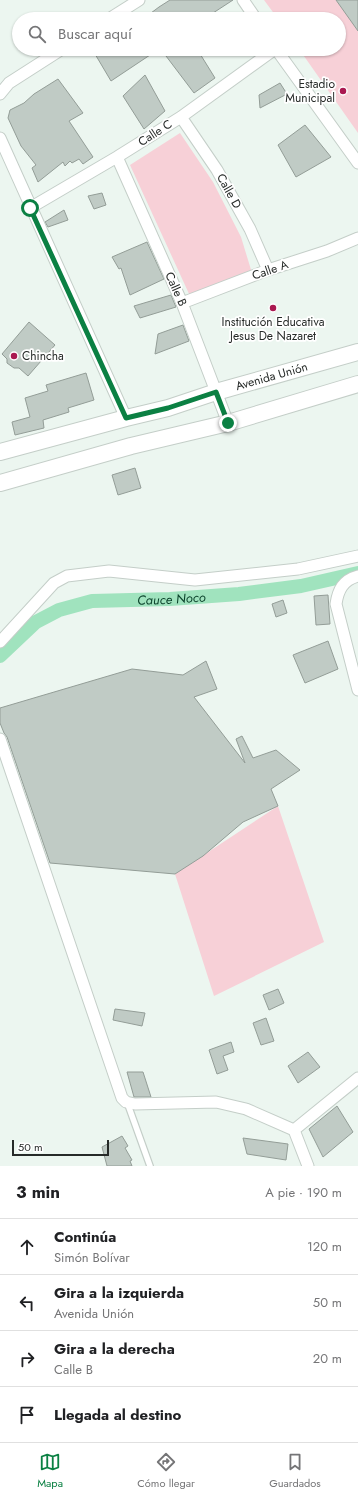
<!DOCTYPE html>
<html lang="es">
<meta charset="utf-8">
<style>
body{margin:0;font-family:Jost,sans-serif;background:#f6f6f6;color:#202124}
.scale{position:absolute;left:12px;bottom:10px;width:97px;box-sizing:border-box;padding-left:4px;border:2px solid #262a28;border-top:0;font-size:11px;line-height:14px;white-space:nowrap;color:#262a28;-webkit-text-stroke:3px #fff;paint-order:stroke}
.stop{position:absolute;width:12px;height:12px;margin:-9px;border:3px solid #0b8043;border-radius:50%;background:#fff}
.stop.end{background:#0b8043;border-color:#fff;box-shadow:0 1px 4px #0008}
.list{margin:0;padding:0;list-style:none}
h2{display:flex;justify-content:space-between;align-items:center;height:52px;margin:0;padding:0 16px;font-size:17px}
h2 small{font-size:13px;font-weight:400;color:#757577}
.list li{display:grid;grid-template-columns:26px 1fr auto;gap:12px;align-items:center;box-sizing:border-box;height:56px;padding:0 16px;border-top:1px solid #e0e0e0}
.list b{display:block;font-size:15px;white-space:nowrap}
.list p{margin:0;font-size:13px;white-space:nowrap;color:#757577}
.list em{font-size:13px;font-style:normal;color:#757577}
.icon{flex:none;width:22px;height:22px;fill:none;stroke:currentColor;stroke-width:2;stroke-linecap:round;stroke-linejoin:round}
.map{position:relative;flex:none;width:358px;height:1166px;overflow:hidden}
.search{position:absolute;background:#fff;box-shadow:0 1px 3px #0004;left:12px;right:12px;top:12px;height:44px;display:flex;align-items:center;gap:10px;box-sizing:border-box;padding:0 14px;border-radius:22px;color:#757577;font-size:15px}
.sheet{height:276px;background:#fff}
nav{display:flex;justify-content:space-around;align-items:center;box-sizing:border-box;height:56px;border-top:1px solid #e0e0e0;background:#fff;font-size:11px;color:#757577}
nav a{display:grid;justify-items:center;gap:2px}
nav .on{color:#0b8043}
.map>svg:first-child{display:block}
</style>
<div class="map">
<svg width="358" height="1166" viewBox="0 0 358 1166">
<rect width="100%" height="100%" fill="#ecf6f0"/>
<path fill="#f7d0d7" d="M 264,0 L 358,0 L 358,133 L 299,49 L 339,49 L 339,19 L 278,19 Z
M 180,133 L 213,182 L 241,237 L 252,273 L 190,296 L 130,165 Z
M 278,806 L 324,942 L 214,996 L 175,874 Z"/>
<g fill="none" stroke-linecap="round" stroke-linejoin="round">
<path stroke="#a0e3be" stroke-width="14" id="s1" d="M 0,656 L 36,622 L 59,610 L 92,601 L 170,599 L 239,594 L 301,586 L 358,573"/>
</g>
<path fill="#c0cbc5" stroke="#939d97" d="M 170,0 L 233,0 L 210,15 L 212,19 L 143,19 L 159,7 Z
M 336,0 L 358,0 L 358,31 Z
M 102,49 L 159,49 L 111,81 L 95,54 Z
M 173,49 L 197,49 L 215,78 L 194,93 L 166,56 Z
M 145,75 L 165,111 L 144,129 L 123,96 Z
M 58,79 L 83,113 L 69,121 L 93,157 L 83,164 L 79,159 L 72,163 L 70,161 L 65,166 L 63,162 L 38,182 L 32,168 L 36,165 L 21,146 L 8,118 L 10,110 L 24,103 L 34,94 Z
M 280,83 L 287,94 L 260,108 L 259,95 Z
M 305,125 L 331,157 L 296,177 L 278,145 Z
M 102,193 L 106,205 L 94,209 L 88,196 Z
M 64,210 L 68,220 L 48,227 L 45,222 Z
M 147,242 L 164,279 L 130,295 L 121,268 L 119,269 L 112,257 Z
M 171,295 L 176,307 L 140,318 L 134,306 Z
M 29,322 L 55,345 L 28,376 L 19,368 L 14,368 L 7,363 L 7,359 L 2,354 Z
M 183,325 L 189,341 L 155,354 L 158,334 Z
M 86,373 L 94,400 L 68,408 L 69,412 L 43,420 L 44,428 L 15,435 L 12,422 L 30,417 L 25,398 L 48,391 L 46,385 Z
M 135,468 L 141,488 L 118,495 L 112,475 Z
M 328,595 L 330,624 L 316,625 L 314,596 Z
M 283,600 L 287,613 L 276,617 L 272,604 Z
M 328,641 L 338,669 L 305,683 L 293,655 Z
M 206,661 L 217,689 L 194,697 L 245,763 L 236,739 L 242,736 L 253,758 L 276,750 L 300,770 L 271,789 L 278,806 L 243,822 L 203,856 L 175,874 L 50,863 L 7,737 L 4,733 L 0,723 L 0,708 L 132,669 L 183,675 Z
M 278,989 L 284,1003 L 269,1010 L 263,995 Z
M 115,1009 L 145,1013 L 142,1026 L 113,1020 Z
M 266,1018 L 274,1041 L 261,1045 L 253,1023 Z
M 231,1042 L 234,1052 L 223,1056 L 228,1070 L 217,1074 L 209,1050 Z
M 308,1052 L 320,1067 L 298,1083 L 288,1066 Z
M 127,1072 L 143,1072 L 151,1097 L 134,1097 Z
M 337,1106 L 353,1132 L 323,1157 L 309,1129 Z
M 122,1136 L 128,1146 L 125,1148 L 132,1160 L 130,1161 L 132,1166 L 107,1166 L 102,1147 Z
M 243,1138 L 288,1144 L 286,1160 L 247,1154 Z"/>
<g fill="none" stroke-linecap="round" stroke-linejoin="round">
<defs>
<path id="lane" d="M 127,1102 L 150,1166"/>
<path id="street" d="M 243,0 L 256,19
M 109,19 L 139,0
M 276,49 L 358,163
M 0,94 L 9,83 L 62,49
M 181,117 L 217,170 L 250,229 L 268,270
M 0,138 L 126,418
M 117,157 L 182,303 L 228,423
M 30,208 L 117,157 L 181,117 L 275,49
M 182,303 L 268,270 L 327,251 L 358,238
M 358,576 C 343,580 338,590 336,604 L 358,690
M 0,642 L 54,583 L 67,576 L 109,571 L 195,580 L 298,569 L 358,556
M 0,739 L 122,1098 L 126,1102 L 135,1104 L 216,1102 L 246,1109 L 294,1130 L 358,1078
M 294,1130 L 308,1166"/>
<g id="secondary">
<path id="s2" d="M 0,452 L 126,418 L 168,408 L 216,392 L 358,352"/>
<path d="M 0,483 L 131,446 L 228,423 L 358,384"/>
</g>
</defs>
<use href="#lane" stroke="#c4cec8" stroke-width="8"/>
<use href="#street" stroke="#c4cec8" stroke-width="13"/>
<use href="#secondary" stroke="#c4cec8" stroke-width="18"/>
<use href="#lane" stroke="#fff" stroke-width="5.5"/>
<use href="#street" stroke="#fff" stroke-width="11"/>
<use href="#secondary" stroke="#fff" stroke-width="16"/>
</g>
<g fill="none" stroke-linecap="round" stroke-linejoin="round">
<path stroke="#0b8043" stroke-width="5" d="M 30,208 L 126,418 L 168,408 L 216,392 L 228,423"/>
</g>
<g fill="#aa1850" stroke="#fff" stroke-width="1.5">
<circle cx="343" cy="91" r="4"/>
<circle cx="273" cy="308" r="4"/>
<circle cx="14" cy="356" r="4"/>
</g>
<g text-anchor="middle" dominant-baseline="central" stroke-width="3.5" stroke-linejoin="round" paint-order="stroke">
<g font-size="12" fill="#262a28" stroke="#fff" text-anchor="end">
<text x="335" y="84">Estadio<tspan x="335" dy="14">Municipal</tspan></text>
<text x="273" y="322" text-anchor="middle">Institución Educativa<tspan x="273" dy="14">Jesus De Nazaret</tspan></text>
<text x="22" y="356" text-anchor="start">Chincha</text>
</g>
<g font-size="12" fill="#262a28" stroke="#fff">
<text transform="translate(155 133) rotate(-33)">Calle C</text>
<text transform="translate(229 191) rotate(61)">Calle D</text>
<text transform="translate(270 270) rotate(-19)">Calle A</text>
<text transform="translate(176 289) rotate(66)">Calle B</text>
<text stroke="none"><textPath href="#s2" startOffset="282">Avenida Unión</textPath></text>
</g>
<g font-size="13" font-style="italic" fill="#083f28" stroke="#fff">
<text stroke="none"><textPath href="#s1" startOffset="189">Cauce Noco</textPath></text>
</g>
</g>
</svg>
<div class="scale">50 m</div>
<div class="stop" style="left:30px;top:208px"></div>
<div class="stop end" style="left:228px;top:423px"></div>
<div class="search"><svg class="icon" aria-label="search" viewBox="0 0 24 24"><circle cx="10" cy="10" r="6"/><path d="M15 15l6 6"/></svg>Buscar aquí</div>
</div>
<section class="sheet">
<h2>3 min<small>A pie · 190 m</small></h2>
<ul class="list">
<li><svg class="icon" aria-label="ahead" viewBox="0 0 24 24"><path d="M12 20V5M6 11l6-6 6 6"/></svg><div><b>Continúa</b><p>Simón Bolívar</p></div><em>120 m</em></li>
<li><svg class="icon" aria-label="left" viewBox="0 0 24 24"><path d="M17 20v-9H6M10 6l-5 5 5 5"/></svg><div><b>Gira a la izquierda</b><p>Avenida Unión</p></div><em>50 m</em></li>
<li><svg class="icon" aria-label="right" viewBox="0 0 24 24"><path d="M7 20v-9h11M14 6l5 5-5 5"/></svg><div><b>Gira a la derecha</b><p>Calle B</p></div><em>20 m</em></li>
<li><svg class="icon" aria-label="arrive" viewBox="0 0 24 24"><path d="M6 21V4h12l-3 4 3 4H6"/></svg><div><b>Llegada al destino</b></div></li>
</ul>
</section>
<nav>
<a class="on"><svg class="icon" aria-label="map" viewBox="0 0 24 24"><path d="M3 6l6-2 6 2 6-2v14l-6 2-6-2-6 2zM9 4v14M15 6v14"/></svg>Mapa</a>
<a><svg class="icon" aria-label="directions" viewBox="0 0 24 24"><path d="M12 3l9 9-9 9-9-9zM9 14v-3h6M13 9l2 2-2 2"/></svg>Cómo llegar</a>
<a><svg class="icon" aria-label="saved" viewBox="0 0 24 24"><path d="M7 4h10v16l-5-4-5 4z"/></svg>Guardados</a>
</nav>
